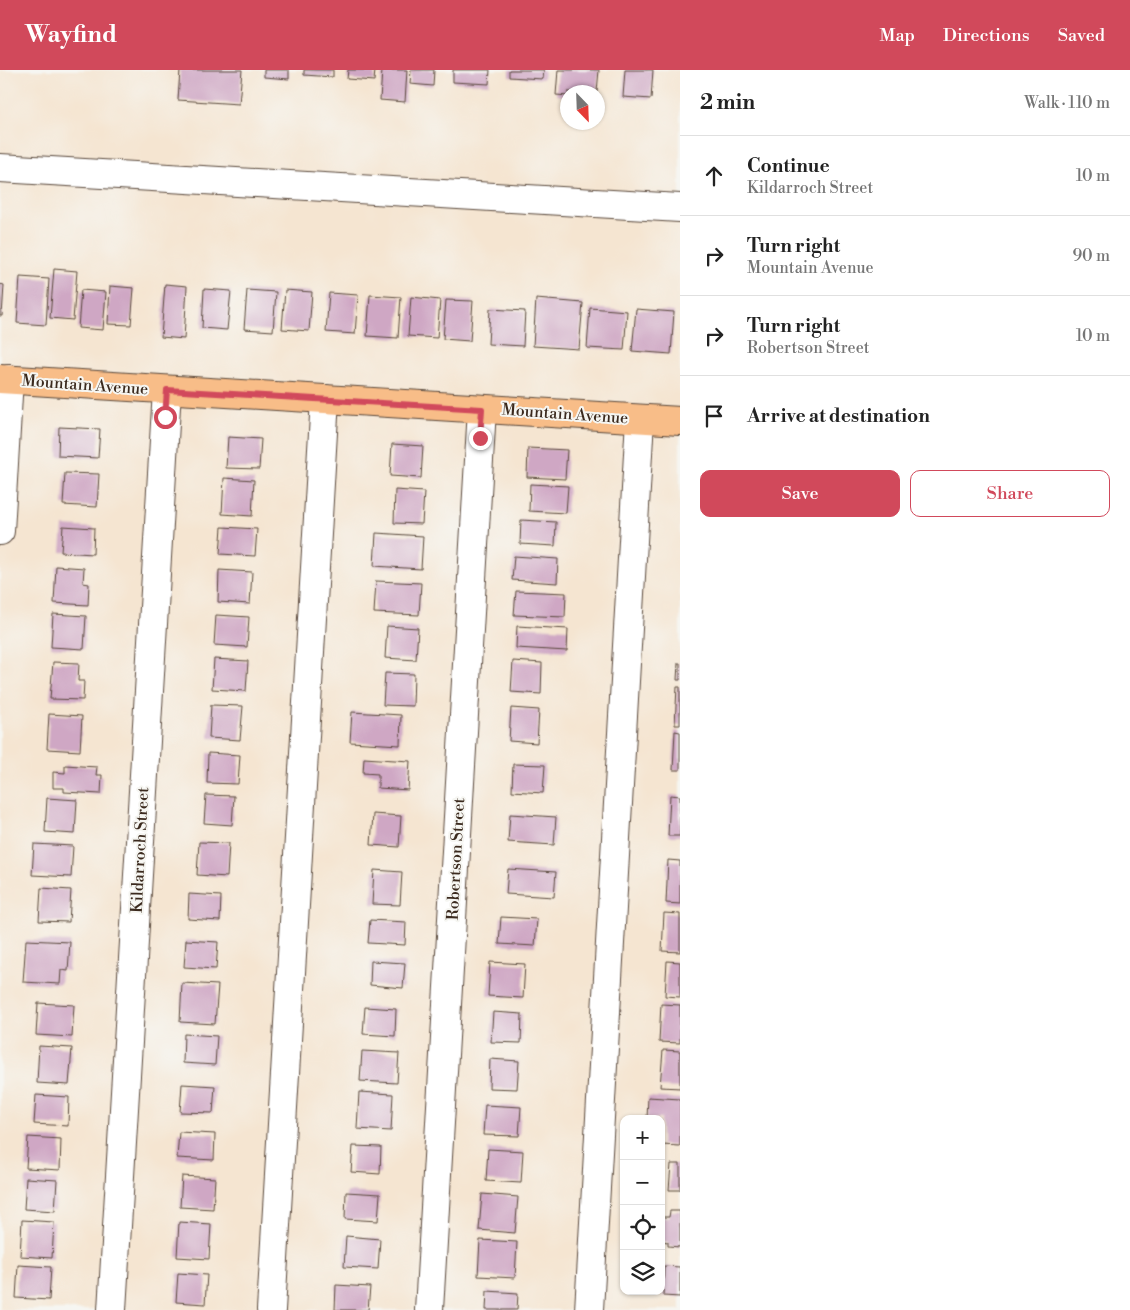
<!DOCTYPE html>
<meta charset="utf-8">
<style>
body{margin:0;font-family:"Libre Bodoni",serif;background:#f2f2f2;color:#222}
.controls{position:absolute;right:15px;bottom:15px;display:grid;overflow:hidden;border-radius:10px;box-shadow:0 1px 4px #0004}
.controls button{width:45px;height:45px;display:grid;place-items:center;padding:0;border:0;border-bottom:1px solid #e0e0e0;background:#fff;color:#222;font:25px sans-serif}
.compass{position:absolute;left:560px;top:15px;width:45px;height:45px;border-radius:50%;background:#fff;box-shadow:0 1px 4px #0004;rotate:157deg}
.stop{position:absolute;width:15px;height:15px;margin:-11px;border:4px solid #d1495b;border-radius:50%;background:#fff}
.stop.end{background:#d1495b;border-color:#fff;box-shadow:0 1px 5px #0008}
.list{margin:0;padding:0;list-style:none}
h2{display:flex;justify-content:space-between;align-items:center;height:65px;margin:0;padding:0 20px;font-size:21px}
h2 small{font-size:16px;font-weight:400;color:#767676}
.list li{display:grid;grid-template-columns:32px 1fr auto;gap:15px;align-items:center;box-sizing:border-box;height:80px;padding:0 20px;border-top:1px solid #e0e0e0}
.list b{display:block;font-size:19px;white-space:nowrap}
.list p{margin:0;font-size:16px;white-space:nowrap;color:#767676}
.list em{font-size:16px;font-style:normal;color:#767676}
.actions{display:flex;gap:10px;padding:15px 20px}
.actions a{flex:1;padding:11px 0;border:1px solid #d1495b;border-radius:10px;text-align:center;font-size:18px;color:#d1495b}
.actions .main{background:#d1495b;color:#fff}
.icon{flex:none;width:28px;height:28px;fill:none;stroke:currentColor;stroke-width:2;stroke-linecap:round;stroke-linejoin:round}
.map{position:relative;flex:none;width:680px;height:1240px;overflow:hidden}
header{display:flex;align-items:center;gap:30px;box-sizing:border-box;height:70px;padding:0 25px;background:#d1495b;color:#fff}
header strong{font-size:24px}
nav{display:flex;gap:28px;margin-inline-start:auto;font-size:18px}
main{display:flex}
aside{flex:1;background:#fff}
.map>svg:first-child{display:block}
</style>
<header>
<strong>Wayfind</strong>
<nav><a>Map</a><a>Directions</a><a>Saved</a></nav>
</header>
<main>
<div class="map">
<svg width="680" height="1240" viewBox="0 0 680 1240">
<rect width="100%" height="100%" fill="#f6f6f2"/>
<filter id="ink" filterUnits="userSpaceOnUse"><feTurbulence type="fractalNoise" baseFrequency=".02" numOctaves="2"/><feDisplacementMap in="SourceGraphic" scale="10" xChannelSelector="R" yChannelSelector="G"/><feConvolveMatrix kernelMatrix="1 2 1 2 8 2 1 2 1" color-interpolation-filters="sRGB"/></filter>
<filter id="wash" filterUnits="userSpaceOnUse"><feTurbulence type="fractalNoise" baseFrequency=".0096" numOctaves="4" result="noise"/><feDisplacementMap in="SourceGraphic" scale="20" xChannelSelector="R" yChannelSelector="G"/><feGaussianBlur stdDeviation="1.12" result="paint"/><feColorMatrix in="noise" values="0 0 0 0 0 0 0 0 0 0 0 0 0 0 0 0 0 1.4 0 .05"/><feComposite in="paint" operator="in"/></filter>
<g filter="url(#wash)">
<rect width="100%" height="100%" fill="#f5e5d1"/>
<g id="blocks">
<path fill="#cfa7c4" d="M 180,0 L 242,0 L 239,34 L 178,30 Z
M 264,0 L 289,0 L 289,9 L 264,7 Z
M 304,0 L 333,0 L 333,7 L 304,5 Z
M 348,0 L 375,0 L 374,11 L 347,9 Z
M 382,0 L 407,0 L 405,32 L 380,30 Z
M 411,0 L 434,0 L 433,16 L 410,14 Z
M 453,0 L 490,0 L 489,14 L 453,12 Z
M 509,0 L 544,0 L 543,9 L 509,7 Z
M 558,0 L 599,0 L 597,22 L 568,22 L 568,26 L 556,25 Z
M 625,0 L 653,0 L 651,29 L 623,27 Z
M 54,199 L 77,201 L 73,250 L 50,248 Z
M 20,207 L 49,209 L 46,255 L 17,253 Z
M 0,214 L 4,215 L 2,246 L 0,246 Z
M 165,214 L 187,216 L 184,269 L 161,267 Z
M 110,216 L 134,218 L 131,255 L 108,254 Z
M 204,219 L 231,221 L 227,260 L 202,258 Z
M 81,220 L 106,222 L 103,260 L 78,258 Z
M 247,220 L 276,222 L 273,261 L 244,259 Z
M 285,220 L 312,222 L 309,261 L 282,259 Z
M 329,223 L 358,225 L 355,264 L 326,262 Z
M 370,225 L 401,227 L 398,268 L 367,266 Z
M 411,227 L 440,230 L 437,268 L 408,266 Z
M 536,229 L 583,233 L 579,279 L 533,276 Z
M 446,230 L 473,231 L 470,271 L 443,269 Z
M 590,238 L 627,241 L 624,280 L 587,278 Z
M 490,239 L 525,241 L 523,276 L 488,274 Z
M 636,239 L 674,242 L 671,284 L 632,281 Z
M 59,357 L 100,359 L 98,388 L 58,386 Z
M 228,367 L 261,369 L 259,399 L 226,398 Z
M 392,374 L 423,376 L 421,408 L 390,406 Z
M 528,378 L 567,380 L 565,409 L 527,407 Z
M 65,403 L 99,404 L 97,437 L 63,435 Z
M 224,408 L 254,410 L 252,446 L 222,444 Z
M 530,414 L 568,416 L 566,443 L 529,441 Z
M 395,420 L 424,422 L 422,454 L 394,453 Z
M 521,450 L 556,452 L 555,476 L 520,474 Z
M 63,456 L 94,458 L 93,484 L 61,482 Z
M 222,457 L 257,459 L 255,486 L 220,484 Z
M 376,463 L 423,466 L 421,499 L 374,496 Z
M 514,486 L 558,489 L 557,513 L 512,510 Z
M 56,496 L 84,498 L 83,513 L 89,514 L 88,535 L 54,533 Z
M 219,500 L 252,502 L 250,534 L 218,532 Z
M 376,511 L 421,513 L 419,545 L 374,543 Z
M 516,521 L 566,523 L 565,547 L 514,545 Z
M 53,544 L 86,546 L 84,579 L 51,577 Z
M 216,545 L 249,547 L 247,577 L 214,575 Z
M 387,556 L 418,558 L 416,590 L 385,588 Z
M 517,556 L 568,559 L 567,581 L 516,578 Z
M 214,589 L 248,591 L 246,621 L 212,619 Z
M 513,591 L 542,593 L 541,624 L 511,622 Z
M 53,592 L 79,593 L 78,611 L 84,611 L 83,630 L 50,629 Z
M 678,593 L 680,593 L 680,610 L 677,610 Z
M 385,603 L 414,604 L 413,636 L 383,635 Z
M 677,617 L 680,617 L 680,655 L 675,655 Z
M 211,635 L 243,636 L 240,670 L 209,668 Z
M 511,638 L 539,640 L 537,673 L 509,671 Z
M 352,642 L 401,645 L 400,675 L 350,672 Z
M 49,644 L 82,646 L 80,681 L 47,679 Z
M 675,661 L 680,662 L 680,700 L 673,700 Z
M 208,683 L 240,685 L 238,714 L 207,713 Z
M 364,688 L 410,691 L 408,720 L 378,718 L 378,704 L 363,703 Z
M 513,694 L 545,695 L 543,723 L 512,721 Z
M 65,695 L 97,697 L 96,705 L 102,705 L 101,724 L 64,722 L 64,718 L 53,718 L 53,702 L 65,703 Z
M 206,725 L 234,726 L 232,755 L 204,753 Z
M 670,725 L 680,726 L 680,766 L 668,766 Z
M 47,728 L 77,730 L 75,764 L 45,762 Z
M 373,744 L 401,746 L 399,777 L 371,775 Z
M 510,744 L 556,747 L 554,775 L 508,772 Z
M 199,772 L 229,773 L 227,807 L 197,805 Z
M 34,774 L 73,776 L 71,807 L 32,805 Z
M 668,790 L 680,791 L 680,834 L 666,833 Z
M 508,799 L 556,802 L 554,827 L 506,824 Z
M 374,800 L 402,802 L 400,835 L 372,834 Z
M 41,818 L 71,820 L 69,852 L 39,851 Z
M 189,824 L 221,826 L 220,851 L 188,849 Z
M 664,843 L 680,844 L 680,882 L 662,881 Z
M 501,847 L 537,849 L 535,876 L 499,874 Z
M 370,850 L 406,852 L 405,875 L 368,873 Z
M 26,870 L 70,872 L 68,901 L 61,900 L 60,914 L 23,912 Z
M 186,870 L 218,872 L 216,899 L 184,897 Z
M 371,891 L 405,893 L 403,918 L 370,915 Z
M 667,891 L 680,892 L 680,927 L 665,926 Z
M 490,892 L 525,894 L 523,928 L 488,926 Z
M 182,913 L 218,915 L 215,954 L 180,952 Z
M 38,933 L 74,935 L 72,967 L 36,965 Z
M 661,934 L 680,935 L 680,973 L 659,972 Z
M 365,937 L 396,939 L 395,966 L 363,964 Z
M 493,942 L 522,944 L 521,973 L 491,972 Z
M 184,964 L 217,966 L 215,995 L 183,993 Z
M 39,976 L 72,978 L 69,1015 L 37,1013 Z
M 663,980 L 680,981 L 680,1018 L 660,1017 Z
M 362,981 L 399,983 L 397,1013 L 360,1011 Z
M 490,989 L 519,991 L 517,1019 L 489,1018 Z
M 182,1014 L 215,1016 L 213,1043 L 180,1042 Z
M 359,1022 L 393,1024 L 391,1061 L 357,1059 Z
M 36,1025 L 69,1027 L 68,1056 L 34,1054 Z
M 648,1027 L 680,1029 L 680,1076 L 661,1075 L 661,1049 L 647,1049 Z
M 485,1035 L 521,1037 L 519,1066 L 483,1065 Z
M 179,1062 L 215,1064 L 214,1090 L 177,1088 Z
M 28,1067 L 61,1069 L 60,1100 L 26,1098 Z
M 353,1076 L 381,1077 L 380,1104 L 351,1102 Z
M 488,1079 L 523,1081 L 521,1113 L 486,1111 Z
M 671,1094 L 680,1094 L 680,1120 L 669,1120 Z
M 182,1106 L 215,1108 L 213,1139 L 180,1137 Z
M 26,1108 L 57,1110 L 55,1141 L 24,1139 Z
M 346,1122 L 380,1124 L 378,1151 L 345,1149 Z
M 482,1124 L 518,1127 L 515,1163 L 479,1160 Z
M 670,1141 L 680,1141 L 680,1177 L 668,1176 L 668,1172 L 661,1171 L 661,1147 L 669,1147 Z
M 22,1150 L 54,1152 L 52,1188 L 20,1186 Z
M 179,1152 L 211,1154 L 209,1189 L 177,1187 Z
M 346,1166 L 380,1169 L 378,1199 L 344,1197 Z
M 480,1170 L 517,1172 L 515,1208 L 478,1206 Z
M 18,1195 L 51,1197 L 49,1230 L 16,1228 Z
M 664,1196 L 680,1197 L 680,1227 L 663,1226 Z
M 178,1203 L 207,1205 L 205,1234 L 176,1232 Z
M 336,1215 L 370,1217 L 368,1240 L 335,1240 Z
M 487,1221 L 518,1223 L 517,1240 L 486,1240 Z"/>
</g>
</g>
<g filter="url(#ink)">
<use href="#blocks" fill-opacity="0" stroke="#574639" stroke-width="1"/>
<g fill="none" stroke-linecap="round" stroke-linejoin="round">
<defs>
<path id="minor" d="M 0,98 L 680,138
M 0,461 L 9,309
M 112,1240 L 167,320
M 271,1240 L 325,329
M 429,1240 L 482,339
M 589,1240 L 640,349"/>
<path id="major" d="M 0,309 L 680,351"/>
</defs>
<use href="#minor" stroke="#574639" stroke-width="30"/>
<use href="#major" stroke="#574639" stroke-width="30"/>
<use href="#minor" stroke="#fff" stroke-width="28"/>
<use href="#major" stroke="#f8bd88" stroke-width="28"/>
</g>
</g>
<g fill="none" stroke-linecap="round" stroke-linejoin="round" filter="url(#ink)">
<path stroke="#d1495b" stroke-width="6" d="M 165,347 L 167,320 L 482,339 L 480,368"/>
</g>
<g text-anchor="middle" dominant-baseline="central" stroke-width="4" stroke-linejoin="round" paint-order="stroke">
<g font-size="16" fill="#3b2a1e" stroke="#f6f6f2">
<text transform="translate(85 315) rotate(4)">Mountain Avenue</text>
<text transform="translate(565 344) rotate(4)">Mountain Avenue</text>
<text transform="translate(140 780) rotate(-87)">Kildarroch Street</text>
<text transform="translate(456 789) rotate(-87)">Robertson Street</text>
</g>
</g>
</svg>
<div class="controls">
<button>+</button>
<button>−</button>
<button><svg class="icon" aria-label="locate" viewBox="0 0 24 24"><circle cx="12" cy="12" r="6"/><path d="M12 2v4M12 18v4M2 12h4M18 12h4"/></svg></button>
<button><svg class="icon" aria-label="layers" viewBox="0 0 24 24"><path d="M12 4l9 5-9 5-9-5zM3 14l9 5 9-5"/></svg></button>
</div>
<svg class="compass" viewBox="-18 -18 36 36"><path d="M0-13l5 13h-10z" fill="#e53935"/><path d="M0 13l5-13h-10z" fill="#767676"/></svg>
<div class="stop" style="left:165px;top:347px"></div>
<div class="stop end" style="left:480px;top:368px"></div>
</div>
<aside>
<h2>2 min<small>Walk · 110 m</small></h2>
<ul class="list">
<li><svg class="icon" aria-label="ahead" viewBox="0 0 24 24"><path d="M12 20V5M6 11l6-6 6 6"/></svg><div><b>Continue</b><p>Kildarroch Street</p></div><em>10 m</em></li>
<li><svg class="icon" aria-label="right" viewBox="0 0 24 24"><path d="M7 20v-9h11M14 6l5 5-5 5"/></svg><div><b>Turn right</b><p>Mountain Avenue</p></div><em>90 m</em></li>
<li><svg class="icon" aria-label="right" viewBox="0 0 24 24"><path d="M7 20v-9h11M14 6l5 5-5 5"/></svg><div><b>Turn right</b><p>Robertson Street</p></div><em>10 m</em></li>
<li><svg class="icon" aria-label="arrive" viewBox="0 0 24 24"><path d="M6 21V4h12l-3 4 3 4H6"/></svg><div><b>Arrive at destination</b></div></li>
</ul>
<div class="actions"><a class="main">Save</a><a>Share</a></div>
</aside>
</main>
